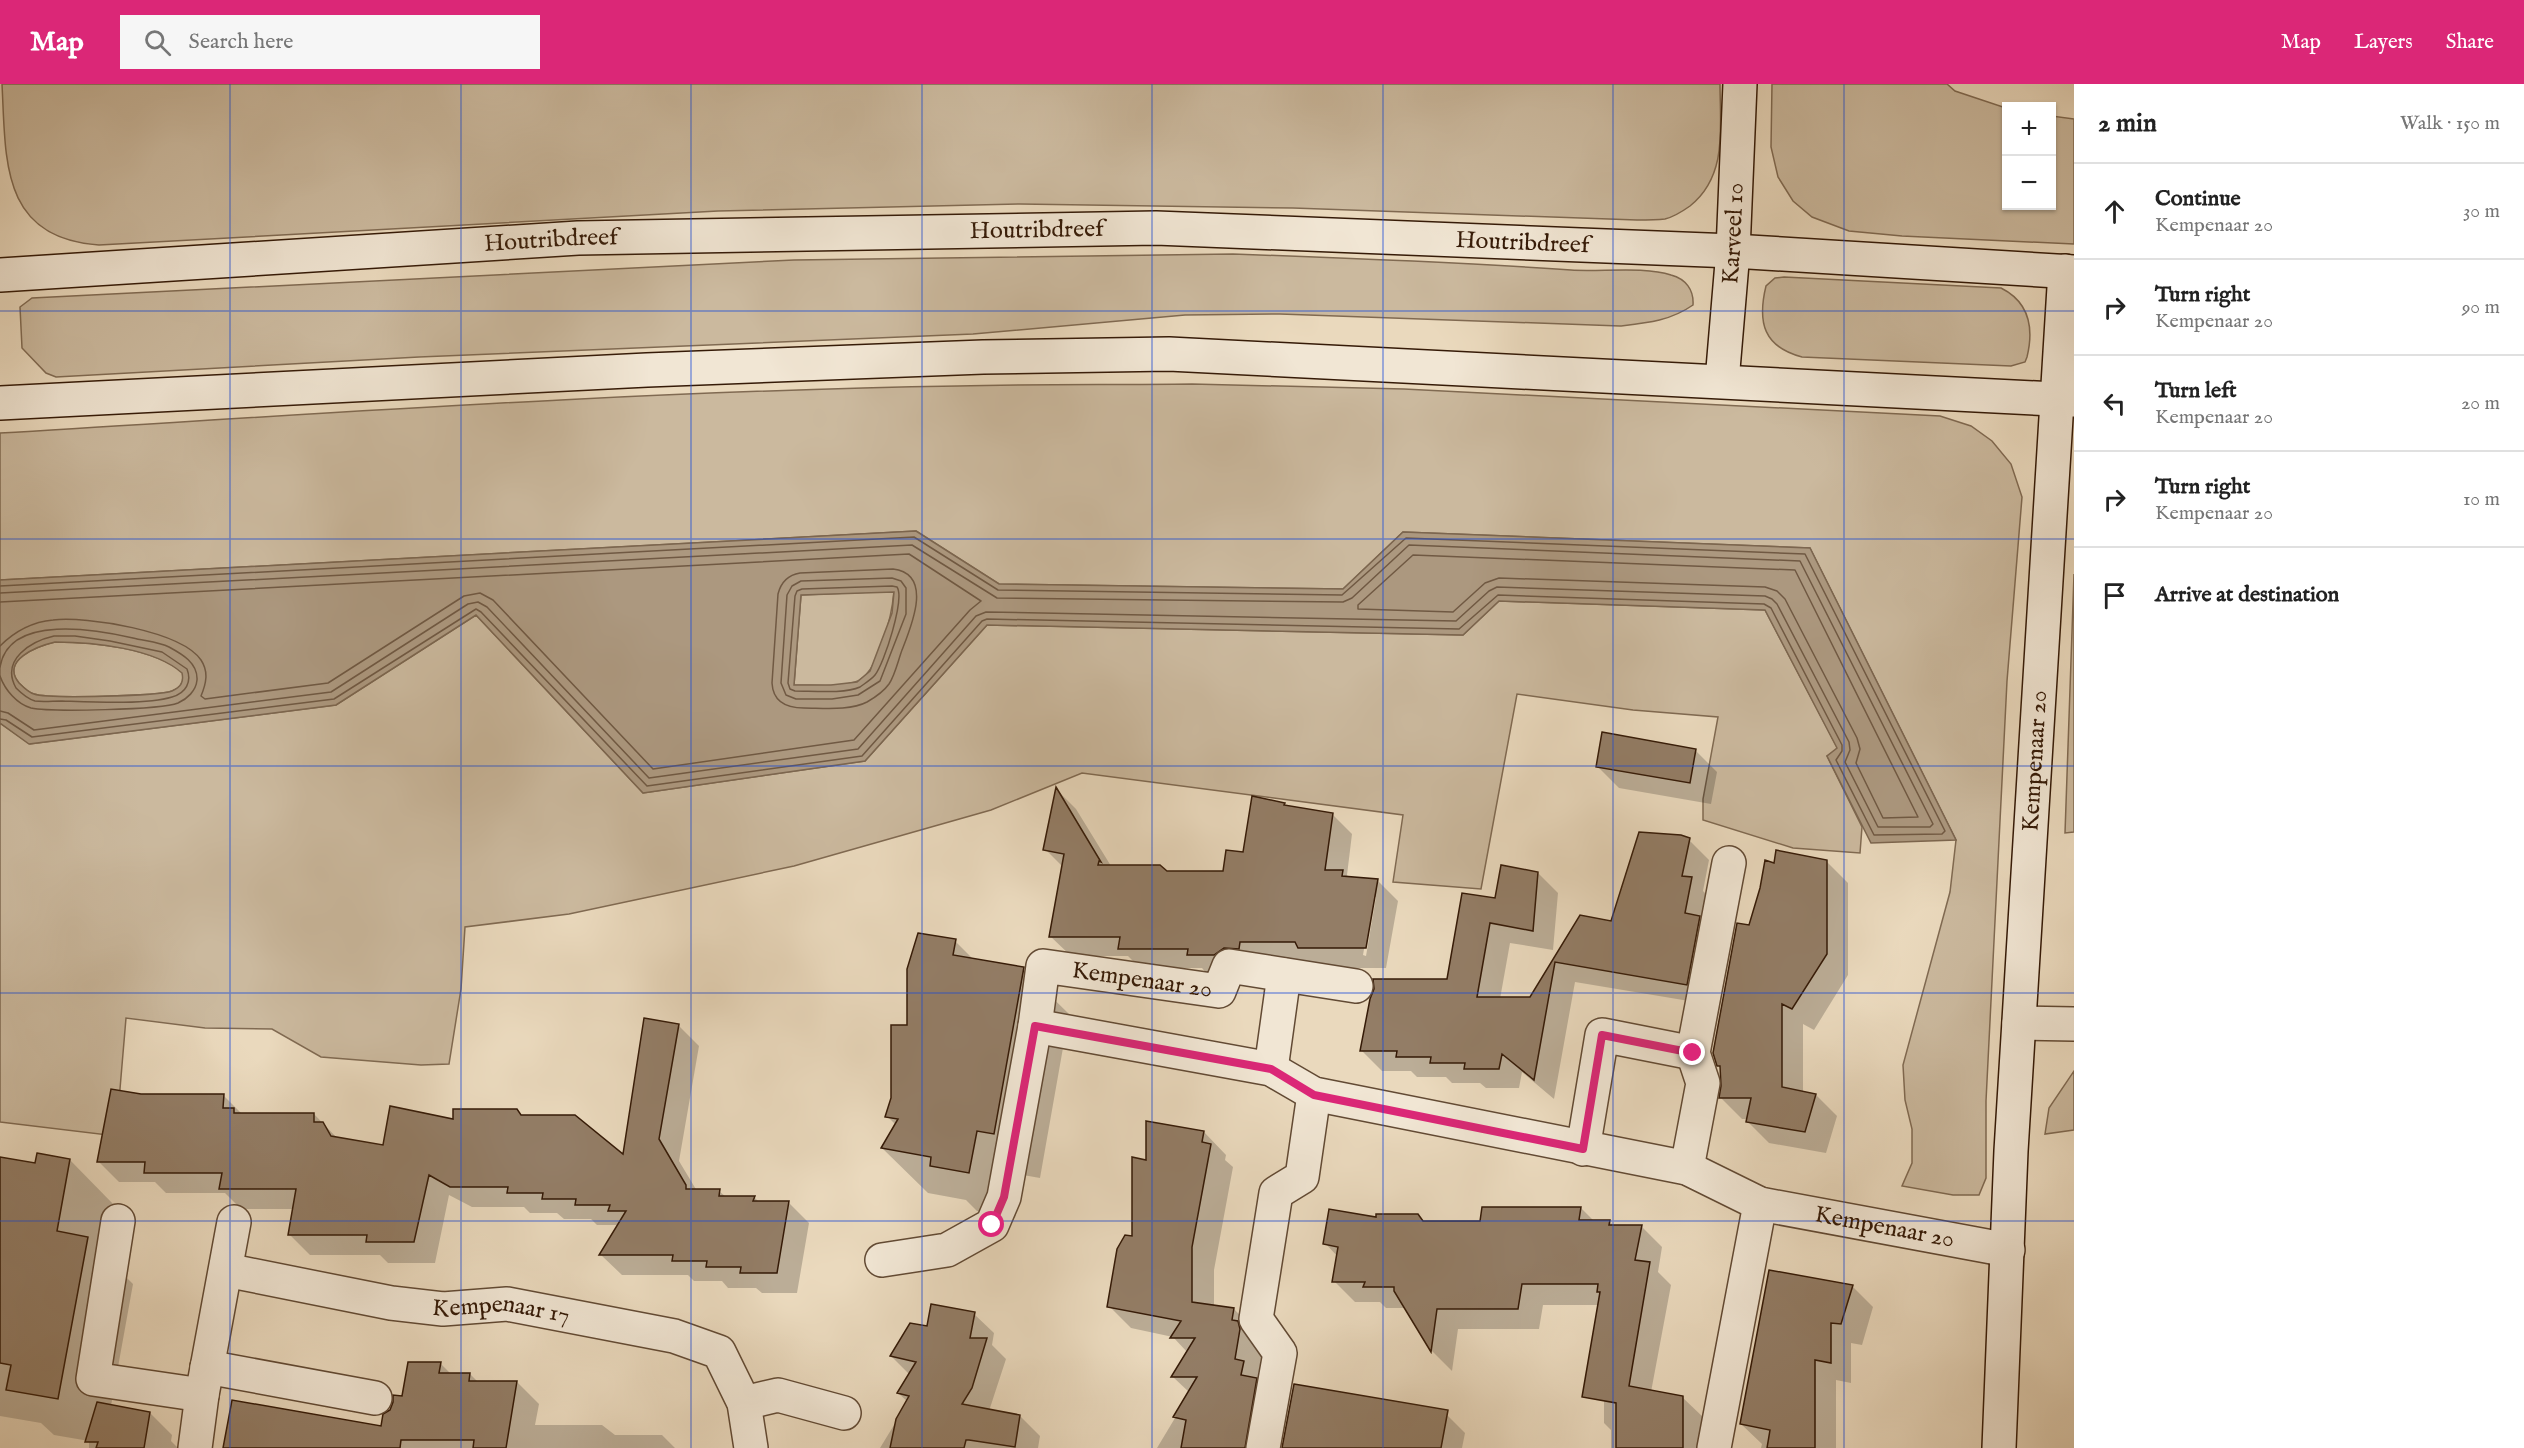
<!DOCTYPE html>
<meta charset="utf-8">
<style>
body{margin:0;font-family:"IM FELL English",serif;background:#f6f6f6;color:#222}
.controls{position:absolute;right:18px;top:18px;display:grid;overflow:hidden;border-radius:0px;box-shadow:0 2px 4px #0004}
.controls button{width:54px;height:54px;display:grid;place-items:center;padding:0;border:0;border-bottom:2px solid #e0e0e0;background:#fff;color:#222;font:30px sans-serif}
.stop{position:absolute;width:18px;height:18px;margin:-14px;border:4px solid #db2777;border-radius:50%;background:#fff}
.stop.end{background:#db2777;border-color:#fff;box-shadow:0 2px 6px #0008}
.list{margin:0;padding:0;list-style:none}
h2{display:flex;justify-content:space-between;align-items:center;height:78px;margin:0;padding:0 24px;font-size:26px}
h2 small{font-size:20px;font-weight:400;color:#767676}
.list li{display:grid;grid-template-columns:39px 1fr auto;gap:18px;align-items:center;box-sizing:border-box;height:96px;padding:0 24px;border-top:2px solid #e0e0e0}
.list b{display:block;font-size:22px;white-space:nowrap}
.list p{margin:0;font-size:20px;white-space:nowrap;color:#767676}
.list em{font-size:20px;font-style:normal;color:#767676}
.icon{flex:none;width:33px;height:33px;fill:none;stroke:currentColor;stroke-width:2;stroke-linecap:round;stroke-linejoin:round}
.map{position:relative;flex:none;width:2074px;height:1364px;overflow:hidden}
header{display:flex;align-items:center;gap:36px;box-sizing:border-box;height:84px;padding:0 30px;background:#db2777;color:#fff}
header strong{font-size:28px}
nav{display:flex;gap:33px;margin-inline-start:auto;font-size:21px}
.search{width:420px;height:54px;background:#f6f6f6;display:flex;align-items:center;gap:15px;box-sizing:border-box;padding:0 21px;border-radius:0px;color:#767676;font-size:22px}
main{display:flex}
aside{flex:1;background:#fff}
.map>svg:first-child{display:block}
</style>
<header>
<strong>Map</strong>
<div class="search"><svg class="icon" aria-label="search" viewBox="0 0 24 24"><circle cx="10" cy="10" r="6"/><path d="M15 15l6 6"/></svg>Search here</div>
<nav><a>Map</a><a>Layers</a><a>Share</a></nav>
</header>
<main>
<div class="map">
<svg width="2074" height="1364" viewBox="0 0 2074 1364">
<rect width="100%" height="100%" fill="#ead9bd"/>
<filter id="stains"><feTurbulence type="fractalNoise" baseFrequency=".00333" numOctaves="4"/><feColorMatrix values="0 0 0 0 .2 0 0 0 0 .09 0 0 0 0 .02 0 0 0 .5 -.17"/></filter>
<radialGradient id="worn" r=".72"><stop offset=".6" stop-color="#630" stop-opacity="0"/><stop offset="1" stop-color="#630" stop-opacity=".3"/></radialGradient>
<path fill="#cbb99e" stroke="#806a52" stroke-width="1.5" d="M 2,0 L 1720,0 C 1720,43 1728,92 1690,122 C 1683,127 1673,133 1665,135 C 1656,136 1646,136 1637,136 L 1293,124 L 1020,120 L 718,127 L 99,161 C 0,154 6,76 2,0 Z
M 1772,0 L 1947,0 L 1955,7 L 2006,24 L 2006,122 L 2052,122 L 2052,32 L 2074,35 L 2074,160 L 1902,152 L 1849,147 L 1812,133 L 1793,117 L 1778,93 L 1771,63 Z
M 1233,170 C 1346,174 1458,178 1571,186 C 1600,188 1645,182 1671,191 C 1686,195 1694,206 1693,221 C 1670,237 1647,239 1620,242 L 1280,230 L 1185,231 L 973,250 L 419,273 L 56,293 L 46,289 L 22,264 L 20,223 L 32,214 L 794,176 Z
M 1784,193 L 2001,204 C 2029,218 2034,244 2027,273 L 2025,278 L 2011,282 L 1802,273 C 1764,263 1757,239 1766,202 L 1775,194 Z
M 1192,300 L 1404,305 L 1940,332 L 1971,342 L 1992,357 L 2011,380 L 2022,413 L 2007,597 L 1986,1017 L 1986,1094 L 1979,1111 L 1953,1111 L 1902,1102 L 1912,1079 L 1912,1045 L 1905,1016 L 1903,981 L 1950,808 L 1956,756 L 1810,464 L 1403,448 L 1343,505 L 999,500 L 916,447 L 0,496 L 0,349 C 319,330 638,307 958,302 C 1036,300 1114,301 1192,300 Z
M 2074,490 L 2074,748 L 2065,749 Z
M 894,507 C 892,530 879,591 855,598 C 836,604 814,601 794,601 L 801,511 Z
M 1499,517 L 1765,526 L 1838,665 L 1827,672 L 1862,743 L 1860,769 L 1793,764 L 1703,736 L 1703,715 L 1718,633 L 1633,626 L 1517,610 L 1481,805 L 1393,798 L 1403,731 L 1082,689 L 991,726 L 794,782 L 569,830 L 465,843 L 461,905 L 449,980 L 421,981 L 321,973 L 272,945 L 205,944 L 126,934 L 116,1052 L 0,1038 L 0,639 L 30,660 L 336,621 L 476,531 L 643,709 L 865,677 L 987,541 L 1463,551 Z
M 55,558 C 93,558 154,564 183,589 C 184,598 181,604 172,607 C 159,612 47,615 34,610 C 29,609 23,603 19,599 C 0,576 38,562 55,558 Z
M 2074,987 L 2074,1046 L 2045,1050 L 2049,1024 Z"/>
<path fill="#ac987f" stroke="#7c664f" stroke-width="1.5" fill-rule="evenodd" d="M 916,447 L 999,500 L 1343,505 L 1403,448 L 1810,464 L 1956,756 L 1871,759 L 1827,672 L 1837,664 L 1765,526 L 1499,517 L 1463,551 L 987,541 L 865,677 L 643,709 L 476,531 L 336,621 L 29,660 L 0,639 L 0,496 ZM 894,508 L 892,529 L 870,587 L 857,598 L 831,601 L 794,601 L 801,511 ZM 55,558 C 93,558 154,564 182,589 C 184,598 181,603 172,607 C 159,612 48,615 34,610 C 29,609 23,603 19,599 C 0,576 38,562 55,558 Z"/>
<path fill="#0003" fill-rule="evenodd" d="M 1696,667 L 1717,688 L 1711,720 L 1619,704 L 1598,683 Z
M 1057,706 L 1076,725 L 1111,782 L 1167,789 L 1224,789 L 1244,770 L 1284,720 L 1287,723 L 1332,730 L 1352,750 L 1347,791 L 1349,794 L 1377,796 L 1398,817 L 1386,884 L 1320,884 L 1314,878 L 1260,878 L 1208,891 L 1202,884 L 1140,884 L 1128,872 L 1071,872 L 1050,852 L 1063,783 L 1045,765 ZM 1373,813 L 1376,813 L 1366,872 L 1363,871 Z
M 1689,756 L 1709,776 L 1703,807 L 1711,815 L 1707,920 L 1575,898 L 1554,1015 L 1522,988 L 1519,1004 L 1486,1004 L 1480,999 L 1452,999 L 1446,993 L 1417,993 L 1411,987 L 1382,987 L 1362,967 L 1448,897 L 1496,816 L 1538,789 L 1558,809 L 1553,866 L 1510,859 L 1500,915 L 1531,915 L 1581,833 L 1612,839 Z
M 1826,777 L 1848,799 L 1848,891 L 1814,946 L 1803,940 L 1803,1008 L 1816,1011 L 1837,1032 L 1826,1069 L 1769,1059 L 1748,1038 L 1748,1035 L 1742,1035 L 1721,1014 L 1723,1002 L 1721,984 L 1718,981 L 1750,843 L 1775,780 Z
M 955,857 L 974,876 L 1023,885 L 1069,930 L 1040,1094 L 1023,1091 L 1015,1134 L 977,1127 L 966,1116 L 928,1109 L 882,1064 L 896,1041 L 887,1032 L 908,942 Z
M 678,941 L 699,962 L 679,1077 L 697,1107 L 719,1107 L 726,1113 L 754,1113 L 760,1119 L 789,1119 L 809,1139 L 797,1209 L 762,1209 L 756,1204 L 728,1204 L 722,1197 L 694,1197 L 688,1191 L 622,1191 L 601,1171 L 620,1141 L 597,1141 L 591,1135 L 564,1135 L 557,1129 L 530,1129 L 524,1123 L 472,1123 L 449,1111 L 435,1179 L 388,1179 L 380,1171 L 310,1171 L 289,1150 L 294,1125 L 241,1125 L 225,1109 L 166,1109 L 155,1098 L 119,1098 L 99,1078 L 140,1012 L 224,1012 L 242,1030 L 314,1030 L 337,1054 L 384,1063 L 454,1037 L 517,1026 L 523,1033 L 624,1073 Z
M 1204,1048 L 1226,1071 L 1225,1076 L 1233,1083 L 1214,1186 L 1214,1223 L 1234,1225 L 1256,1248 L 1262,1268 L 1258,1293 L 1266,1300 L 1270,1364 L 1157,1364 L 1190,1309 L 1173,1293 L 1188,1269 L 1173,1253 L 1131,1244 L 1109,1222 L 1134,1154 L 1147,1078 Z
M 0,1075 L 36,1081 L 70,1076 L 115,1122 L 106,1173 L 133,1200 L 111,1322 L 150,1329 L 172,1351 L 171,1357 L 178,1364 L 89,1364 L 89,1357 L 54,1351 L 41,1339 L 0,1332 Z
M 1581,1124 L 1594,1137 L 1609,1137 L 1614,1142 L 1641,1142 L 1662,1163 L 1658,1188 L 1671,1201 L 1651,1308 L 1682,1313 L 1704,1334 L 1704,1364 L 1611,1364 L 1611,1346 L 1604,1339 L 1604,1224 L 1601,1221 L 1543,1221 L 1539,1245 L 1458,1245 L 1452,1287 L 1432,1267 L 1406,1224 L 1386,1224 L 1380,1218 L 1355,1218 L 1334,1197 L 1338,1173 L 1325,1159 L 1377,1135 L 1418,1132 L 1425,1139 L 1482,1139 Z
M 1852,1202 L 1873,1223 L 1862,1261 L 1851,1259 L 1851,1299 L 1836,1296 L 1836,1364 L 1761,1364 L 1762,1360 L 1741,1340 Z
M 974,1230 L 994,1249 L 992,1261 L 1006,1275 L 989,1327 L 1020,1332 L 1040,1352 L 1038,1364 L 880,1364 L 908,1318 L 898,1309 L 910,1291 L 891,1272 L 929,1244 Z
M 441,1280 L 451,1290 L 470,1290 L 478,1298 L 517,1298 L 539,1320 L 535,1341 L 602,1341 L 615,1351 L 662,1351 L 675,1364 L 225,1364 L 383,1344 L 403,1314 Z
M 1442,1326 L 1465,1349 L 1462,1364 L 1284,1364 Z"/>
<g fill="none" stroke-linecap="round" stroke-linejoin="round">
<path stroke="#705943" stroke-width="1.5" d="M 1413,471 L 1795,486 L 1918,733 L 1883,734 L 1856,679 L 1860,665 L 1857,654 L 1785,515 L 1777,507 L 1765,503 L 1499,494 L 1485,499 L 1453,528 L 1358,525 L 1358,521 Z
M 893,485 C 934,490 911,543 902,566 C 898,577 895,591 889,600 C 884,607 874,614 867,618 C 850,627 823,624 804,624 C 787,624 773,618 772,599 L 778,510 C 781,498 788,491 800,489 Z
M 892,494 L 901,497 L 906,504 L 906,530 L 880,597 L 858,611 L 832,615 L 796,615 L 786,611 L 781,599 L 787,511 L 792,502 L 801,497 Z
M 0,502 L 914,453 L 998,506 L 1342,511 L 1406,454 L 1805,470 L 1945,747 L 1942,750 L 1874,751 L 1836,676 L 1842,667 L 1842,661 L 1771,524 L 1764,520 L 1498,511 L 1459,545 L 987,535 L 982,537 L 862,672 L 647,702 L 481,528 L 476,525 L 334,615 L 32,653 L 6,636 L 0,635
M 892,502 L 897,503 C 905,515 884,580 875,591 C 872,595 864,600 860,603 C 845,610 813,607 795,607 L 790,605 L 788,599 L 795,512 L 797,507 L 802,505 Z
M 0,509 L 912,461 L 997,514 L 1343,518 L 1352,514 L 1409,461 L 1800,477 L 1933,740 L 1930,743 L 1878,743 L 1845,678 L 1850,666 L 1849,658 L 1777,520 L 1772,515 L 1765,512 L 1497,503 L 1489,507 L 1456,537 L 986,528 L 976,532 L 858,665 L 649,694 L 487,523 L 478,518 L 468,520 L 331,608 L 34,646 L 8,629 L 0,627
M 0,518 L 909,470 L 981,517 L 970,526 L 854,656 L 653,685 L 493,516 L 480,509 L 464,512 L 328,599 L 205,615 L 201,612 C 206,600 209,588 201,576 C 181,547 87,532 53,536 C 31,538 15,547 0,562
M 54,552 L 75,552 L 110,557 L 162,568 L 187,585 C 192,598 186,609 172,613 C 146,621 91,618 62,617 C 53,617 43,618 35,617 C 28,615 21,609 16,604 C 0,575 32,557 54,552 Z
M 0,583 C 9,529 98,546 133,554 C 145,557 159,558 169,563 C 182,570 198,579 197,596 C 196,607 187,615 178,619 C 161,626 50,628 31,624 C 17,620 5,606 0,592"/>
</g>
<path fill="#937d66" stroke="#351a07" stroke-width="1.5" d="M 1602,648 L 1696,665 L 1690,699 L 1596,683 Z
M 1056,703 L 1101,778 L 1099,777 L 1098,781 L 1160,781 L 1167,787 L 1223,787 L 1226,766 L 1243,768 L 1252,712 L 1285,719 L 1284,721 L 1333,729 L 1325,786 L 1343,786 L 1342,792 L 1378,795 L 1366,864 L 1298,864 L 1295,858 L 1240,858 L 1239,865 L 1224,864 L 1214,871 L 1187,871 L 1188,865 L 1118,865 L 1120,853 L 1049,853 L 1064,770 L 1043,766 Z
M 1639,748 L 1681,751 L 1690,754 L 1682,792 L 1692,793 L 1685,829 L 1700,832 L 1687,901 L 1555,878 L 1534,996 L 1502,970 L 1499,985 L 1464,985 L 1465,979 L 1430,979 L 1431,973 L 1396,973 L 1397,967 L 1360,967 L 1370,915 L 1374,905 L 1373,895 L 1447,895 L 1462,809 L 1495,814 L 1501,781 L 1538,788 L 1533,847 L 1490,839 L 1477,913 L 1530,913 L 1580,831 L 1611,837 Z
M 1776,766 L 1827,776 L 1827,870 L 1792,925 L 1782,920 L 1782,1003 L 1816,1010 L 1805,1048 L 1746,1038 L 1751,1014 L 1719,1014 L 1721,1002 L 1720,982 L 1717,982 L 1713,969 L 1737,839 L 1749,841 L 1760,804 L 1765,776 L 1774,779 Z
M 918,849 L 956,855 L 953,871 L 1024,883 L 994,1050 L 977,1047 L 969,1089 L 930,1082 L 931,1073 L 881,1064 L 898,1035 L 885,1033 L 891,1014 L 891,941 L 907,941 L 907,885 Z
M 644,934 L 679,940 L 659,1055 L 686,1101 L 686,1105 L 720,1105 L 719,1112 L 755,1112 L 753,1117 L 789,1117 L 777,1189 L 740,1189 L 741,1183 L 706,1183 L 707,1177 L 672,1177 L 673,1171 L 599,1171 L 626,1127 L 608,1127 L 610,1121 L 575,1121 L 576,1115 L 542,1115 L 543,1109 L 507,1109 L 508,1103 L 450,1103 L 429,1091 L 414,1158 L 366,1158 L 367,1151 L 288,1151 L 296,1105 L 219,1105 L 222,1089 L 144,1089 L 145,1078 L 97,1078 L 111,1005 L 141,1010 L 224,1010 L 223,1024 L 234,1024 L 234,1029 L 314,1029 L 314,1038 L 323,1038 L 331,1052 L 383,1061 L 390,1022 L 453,1035 L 453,1025 L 517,1025 L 521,1031 L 575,1031 L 623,1070 Z
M 1146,1037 L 1204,1047 L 1202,1058 L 1211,1060 L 1192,1163 L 1192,1218 L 1234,1224 L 1232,1236 L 1238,1237 L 1240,1245 L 1235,1275 L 1244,1277 L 1241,1291 L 1257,1294 L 1245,1364 L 1181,1364 L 1186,1336 L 1173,1333 L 1197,1293 L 1171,1293 L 1195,1254 L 1170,1254 L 1181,1237 L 1107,1223 L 1117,1165 L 1125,1151 L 1132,1152 L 1132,1073 L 1146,1076 Z
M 37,1069 L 70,1075 L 57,1147 L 88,1153 L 58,1315 L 6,1306 L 11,1281 L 0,1279 L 0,1073 L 35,1079 Z
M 1482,1123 L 1581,1123 L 1579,1136 L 1610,1136 L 1609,1141 L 1642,1141 L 1635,1176 L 1650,1178 L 1629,1302 L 1683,1312 L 1683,1364 L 1616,1364 L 1616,1319 L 1582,1313 L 1600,1208 L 1597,1208 L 1598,1200 L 1522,1200 L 1518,1225 L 1437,1225 L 1431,1268 L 1394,1207 L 1394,1203 L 1363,1203 L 1365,1198 L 1332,1198 L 1338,1163 L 1323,1160 L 1329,1125 L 1376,1133 L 1376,1130 L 1418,1130 L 1423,1137 L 1480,1137 Z
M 1769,1186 L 1853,1201 L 1841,1240 L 1831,1239 L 1831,1279 L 1815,1276 L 1815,1364 L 1767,1364 L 1770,1346 L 1740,1340 Z
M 931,1220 L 975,1228 L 970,1254 L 987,1254 L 972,1304 L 962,1320 L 1020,1331 L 1015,1363 L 969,1356 L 966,1356 L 964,1364 L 890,1364 L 896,1335 L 909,1312 L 897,1309 L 916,1278 L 890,1272 L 910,1239 L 927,1242 Z
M 408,1278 L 441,1278 L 439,1289 L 470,1289 L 469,1297 L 517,1297 L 506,1364 L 473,1364 L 474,1356 L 401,1356 L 400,1364 L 223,1364 L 232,1316 L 381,1342 L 383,1330 L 390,1326 L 393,1318 L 393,1311 L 402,1312 Z
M 1294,1300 L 1448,1326 L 1441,1364 L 1282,1364 Z
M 97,1318 L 150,1328 L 144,1364 L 96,1364 L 98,1358 L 85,1358 Z"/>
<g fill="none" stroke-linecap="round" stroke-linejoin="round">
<defs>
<g id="street">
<path d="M 2019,939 L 2074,940"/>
<path id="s1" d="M 1035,942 L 1271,985 L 1314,1010 L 1687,1084 L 1760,1120 L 2008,1166"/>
<path d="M 1271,985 L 1284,891"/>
<path d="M 1583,1065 L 1602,951 L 1693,969"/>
<path d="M 1687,1084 L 1703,999 L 1693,969 L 1729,779"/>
<path d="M 118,1137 L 93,1295 L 202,1311 L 234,1138"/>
<path id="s2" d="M 882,1176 L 947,1166 L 992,1141 L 1004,1113 L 1035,942 L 1043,882 L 1219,907 L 1229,882 L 1356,902"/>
<path id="s3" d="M 226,1186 L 391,1219 L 443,1225 L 507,1220 L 674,1252 L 719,1268 L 744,1319 L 751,1364"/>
<path d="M 207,1283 L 375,1314"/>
<path d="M 744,1319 L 778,1311 L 844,1329"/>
<path d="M 195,1364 L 202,1311"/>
<path d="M 1263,1364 L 1280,1269 L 1256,1235 L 1276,1109 L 1302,1093 L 1314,1010"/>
<path d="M 1714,1364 L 1760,1120"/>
</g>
<g id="secondary">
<path id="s4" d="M 0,191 L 578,154 L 1156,144 L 1733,167 L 2074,188"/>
<path id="s5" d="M 1722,297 L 1733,167 L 1740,0"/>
<path d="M 0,319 L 647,286 L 983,273 L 1169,270 L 2074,316"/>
<path id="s6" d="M 1999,1364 L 2011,1067 L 2065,187"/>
</g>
</defs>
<use href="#street" stroke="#624a34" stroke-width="36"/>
<use href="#secondary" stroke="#351a07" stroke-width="36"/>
<use href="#street" stroke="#f1e6d4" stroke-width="33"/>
<use href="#secondary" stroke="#f1e6d4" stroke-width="33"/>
</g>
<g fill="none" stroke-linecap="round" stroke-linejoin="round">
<path stroke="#db2777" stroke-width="8" d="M 992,1141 L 1004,1113 L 1035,942 L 1271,985 L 1314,1011 L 1583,1065 L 1602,951 L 1693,969"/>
</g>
<path fill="none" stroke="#1d4ed8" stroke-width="1.5" stroke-opacity="0.55" d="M 230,0 L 230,1364M 461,0 L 461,1364M 691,0 L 691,1364M 922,0 L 922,1364M 1152,0 L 1152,1364M 1383,0 L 1383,1364M 1613,0 L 1613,1364M 1844,0 L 1844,1364M 0,227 L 2074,227M 0,455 L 2074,455M 0,682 L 2074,682M 0,909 L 2074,909M 0,1137 L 2074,1137"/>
<g text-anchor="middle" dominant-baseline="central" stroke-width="5" stroke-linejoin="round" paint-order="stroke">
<g font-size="24" fill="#351a07" stroke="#f1e6d4">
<text stroke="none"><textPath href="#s4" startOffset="1038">Houtribdreef</textPath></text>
<text stroke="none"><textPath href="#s5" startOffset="148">Karveel 10</textPath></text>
<text stroke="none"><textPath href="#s4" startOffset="552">Houtribdreef</textPath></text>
<text stroke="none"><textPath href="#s4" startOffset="1524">Houtribdreef</textPath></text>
<text stroke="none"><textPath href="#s6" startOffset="688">Kempenaar 20</textPath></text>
<text stroke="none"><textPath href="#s2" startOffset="482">Kempenaar 20</textPath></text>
<text stroke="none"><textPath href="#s1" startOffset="878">Kempenaar 20</textPath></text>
<text stroke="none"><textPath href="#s3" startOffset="279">Kempenaar 17</textPath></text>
</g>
</g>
<rect width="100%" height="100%" filter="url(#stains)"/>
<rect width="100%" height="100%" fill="url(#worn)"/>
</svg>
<div class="controls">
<button>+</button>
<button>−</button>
</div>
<div class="stop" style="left:992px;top:1141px"></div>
<div class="stop end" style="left:1693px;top:969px"></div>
</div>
<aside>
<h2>2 min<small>Walk · 150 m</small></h2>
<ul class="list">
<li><svg class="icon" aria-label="ahead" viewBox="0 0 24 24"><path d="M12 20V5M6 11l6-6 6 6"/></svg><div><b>Continue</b><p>Kempenaar 20</p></div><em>30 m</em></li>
<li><svg class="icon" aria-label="right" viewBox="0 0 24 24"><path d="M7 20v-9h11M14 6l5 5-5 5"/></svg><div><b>Turn right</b><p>Kempenaar 20</p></div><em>90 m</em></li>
<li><svg class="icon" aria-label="left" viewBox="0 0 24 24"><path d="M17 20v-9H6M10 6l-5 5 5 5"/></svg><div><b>Turn left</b><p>Kempenaar 20</p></div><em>20 m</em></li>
<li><svg class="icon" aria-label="right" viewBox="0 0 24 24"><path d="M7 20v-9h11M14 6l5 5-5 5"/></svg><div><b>Turn right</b><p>Kempenaar 20</p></div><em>10 m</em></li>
<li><svg class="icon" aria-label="arrive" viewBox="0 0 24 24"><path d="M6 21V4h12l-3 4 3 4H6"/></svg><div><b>Arrive at destination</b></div></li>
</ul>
</aside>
</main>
